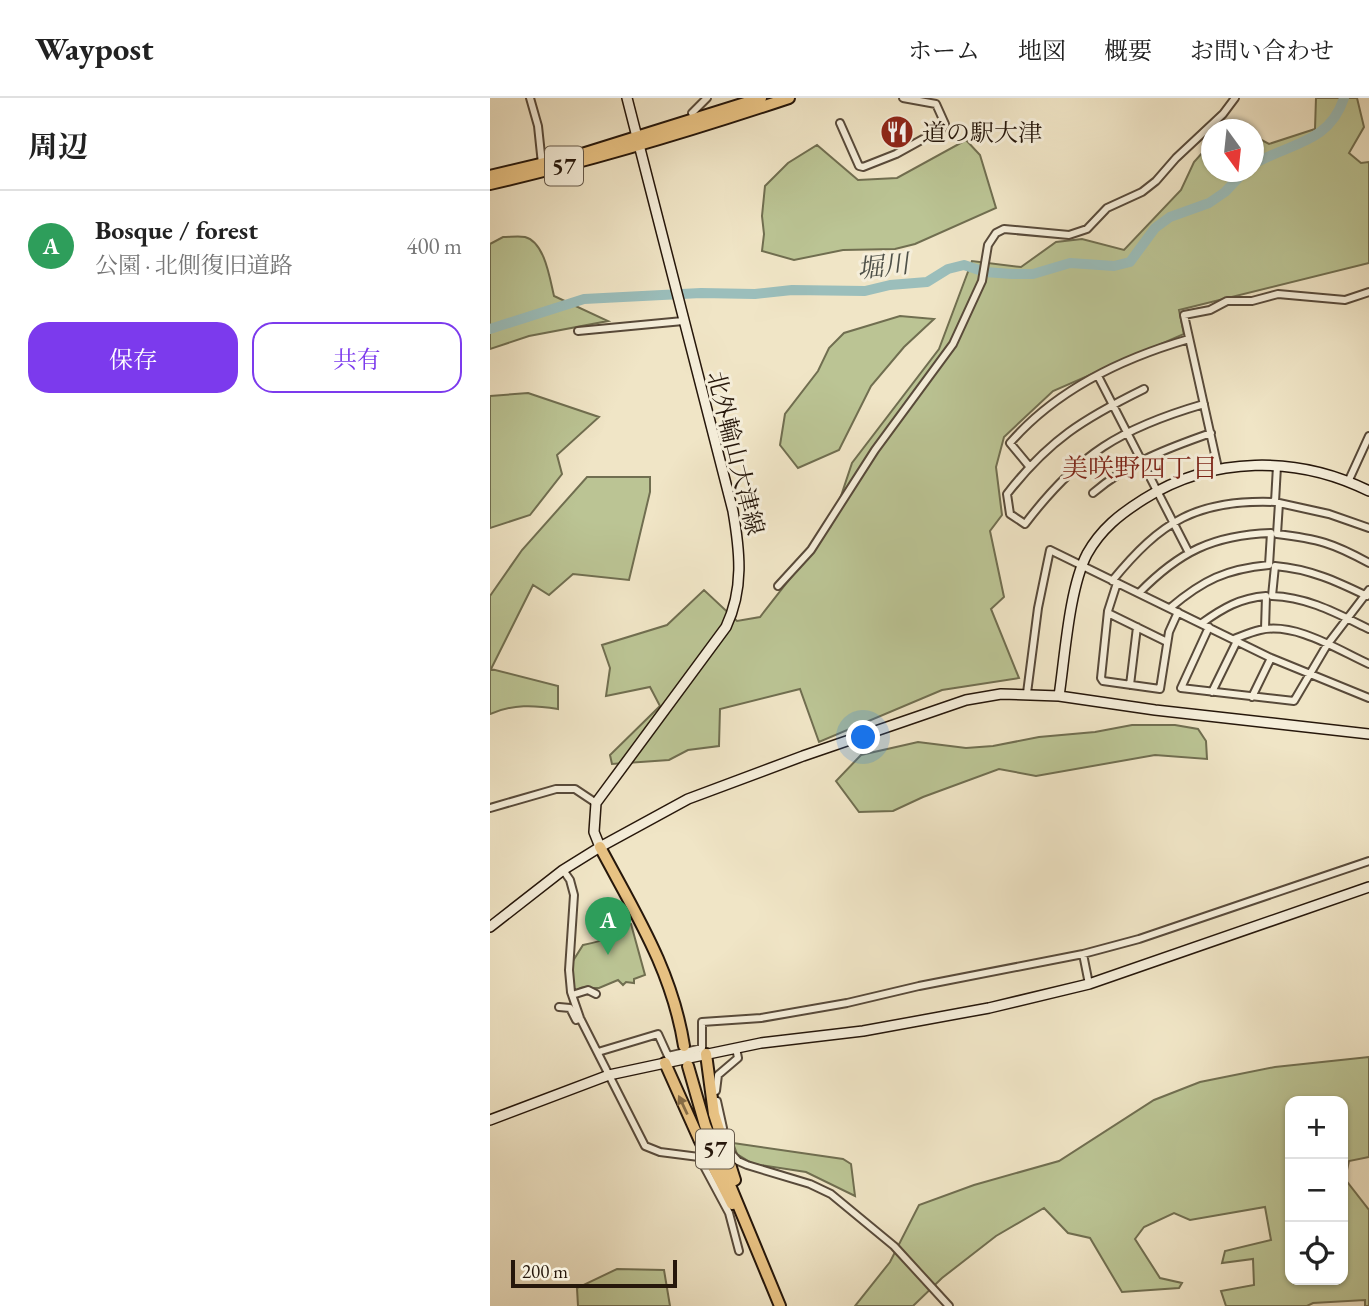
<!DOCTYPE html>
<html lang="ja">
<meta charset="utf-8">
<style>
body{margin:0;font-family:"EB Garamond","Noto Serif JP",serif;background:#f2f2f2;color:#222}
.controls{position:absolute;right:21px;bottom:21px;display:grid;overflow:hidden;border-radius:14px;box-shadow:0 2px 5px #0004}
.controls button{width:63px;height:63px;display:grid;place-items:center;padding:0;border:0;border-bottom:2px solid #e0e0e0;background:#fff;color:#222;font:35px sans-serif}
.compass{position:absolute;left:711px;top:21px;width:63px;height:63px;border-radius:50%;background:#fff;box-shadow:0 2px 5px #0004;rotate:165deg}
.scale{position:absolute;left:21px;bottom:18px;width:166px;box-sizing:border-box;padding-left:7px;border:4px solid #26170b;border-top:0;font-size:19px;line-height:24px;white-space:nowrap;color:#26170b;-webkit-text-stroke:5px #f5eeda;paint-order:stroke}
.you{position:absolute;left:374px;top:640px;width:24px;height:24px;margin:-18px;border:5px solid #fff;border-radius:50%;background:#1a73e8;box-shadow:0 0 0 10px #1a73e833}
.badge{display:grid;place-items:center;width:46px;height:46px;border-radius:50%;background:#7c3aed;color:#fff;font-size:23px;font-weight:700}
.pin{position:absolute;translate:-50% -58px;filter:drop-shadow(0 2px 4px #0008)}
.pin::after{content:'';position:absolute;top:37px;width:24px;height:21px;background:inherit;clip-path:polygon(0 0,100% 0,50% 100%)}
.list{margin:0;padding:0;list-style:none}
h2{display:flex;justify-content:space-between;align-items:center;height:91px;margin:0;padding:0 28px;font-size:30px}
h2 small{font-size:23px;font-weight:400;color:#767676}
.list li{display:grid;grid-template-columns:46px 1fr auto;gap:21px;align-items:center;box-sizing:border-box;height:112px;padding:0 28px;border-top:2px solid #e0e0e0}
.list b{display:block;font-size:26px;white-space:nowrap}
.list p{margin:0;font-size:23px;white-space:nowrap;color:#767676}
.list em{font-size:23px;font-style:normal;color:#767676}
.actions{display:flex;gap:14px;padding:21px 28px}
.actions a{flex:1;padding:16px 0;border:2px solid #7c3aed;border-radius:21px;text-align:center;font-size:24px;color:#7c3aed}
.actions .main{background:#7c3aed;color:#fff}
.icon{flex:none;width:38px;height:38px;fill:none;stroke:currentColor;stroke-width:2;stroke-linecap:round;stroke-linejoin:round}
.map{position:relative;flex:none;width:879px;height:1208px;overflow:hidden}
header{display:flex;align-items:center;gap:42px;box-sizing:border-box;height:98px;padding:0 35px;background:#fff;border-bottom:2px solid #e0e0e0}
header strong{font-size:33px}
nav{display:flex;gap:38px;margin-inline-start:auto;font-size:24px}
main{display:flex}
aside{flex:1;background:#fff}
.map>svg:first-child{display:block}
</style>
<header>
<strong>Waypost</strong>
<nav><a>ホーム</a><a>地図</a><a>概要</a><a>お問い合わせ</a></nav>
</header>
<main>
<aside>
<h2>周辺<small></small></h2>
<ul class="list">
<li><span class="badge" style="background:#2e9e5b">A</span><div><b>Bosque / forest</b><p>公園 · 北側復旧道路</p></div><em>400 m</em></li>
</ul>
<div class="actions"><a class="main">保存</a><a>共有</a></div>
</aside>
<div class="map">
<svg width="879" height="1208" viewBox="0 0 879 1208">
<rect width="100%" height="100%" fill="#f0e5c6"/>
<filter id="stains"><feTurbulence type="fractalNoise" baseFrequency=".00286" numOctaves="4"/><feColorMatrix values="0 0 0 0 .2 0 0 0 0 .09 0 0 0 0 .02 0 0 0 .5 -.17"/></filter>
<radialGradient id="worn" r=".72"><stop offset=".6" stop-color="#630" stop-opacity="0"/><stop offset="1" stop-color="#630" stop-opacity=".3"/></radialGradient>
<path fill="#bbc494" stroke="#706e50" stroke-width="2" fill-rule="evenodd" d="M 826,0 L 867,0 L 874,29 L 859,55 L 871,65 L 879,64 L 879,165 L 689,212 L 694,236 L 563,293 L 514,339 L 506,369 L 512,417 L 500,433 L 514,499 L 501,511 L 529,580 L 452,592 L 329,644 L 310,591 L 230,611 L 229,648 L 198,652 L 179,662 L 122,666 L 120,657 L 170,608 L 160,589 L 116,598 L 120,570 L 112,547 L 177,527 L 214,492 L 247,523 L 270,519 L 341,428 L 362,365 L 449,251 L 482,163 L 531,169 L 566,144 L 592,141 L 634,152 L 691,92 L 704,64 L 721,45 L 722,74 L 764,74 L 764,38 L 779,46 L 825,31 Z
M 476,42 L 490,57 L 506,110 L 425,146 L 405,151 L 353,152 L 304,162 L 272,153 L 274,136 L 272,118 L 275,88 L 298,65 L 327,47 L 368,82 L 407,80 Z
M 13,139 C 20,139 29,138 35,139 C 55,144 60,182 64,198 L 118,223 L 39,238 L 0,251 L 0,146 Z
M 410,218 L 444,221 L 414,249 L 381,288 L 349,352 L 308,370 L 290,347 L 295,316 L 328,273 L 339,250 L 354,235 Z
M 38,295 L 109,319 L 67,357 L 72,376 L 40,417 L 0,430 L 0,298 Z
M 97,379 L 160,379 L 160,394 L 139,482 L 83,476 L 59,497 L 43,487 L 1,571 L 68,588 L 68,611 C 44,607 23,606 0,616 L 0,498 L 32,452 Z
M 642,627 L 685,627 L 708,631 L 716,643 L 717,661 L 665,657 L 546,678 L 509,671 L 433,699 L 403,713 L 369,714 L 346,683 L 371,657 L 428,644 L 476,650 L 503,648 L 549,639 L 605,634 Z
M 141,826 L 155,877 L 144,881 L 144,885 L 136,884 L 133,887 L 128,882 L 109,890 C 94,891 93,884 81,899 L 81,866 L 93,847 C 103,845 113,843 122,838 C 129,834 132,827 141,826 Z
M 879,959 L 879,1059 L 859,1063 L 855,1081 L 879,1112 L 879,1208 L 875,1208 L 875,1202 L 823,1205 L 817,1208 L 736,1208 L 731,1193 L 764,1187 L 763,1161 L 732,1165 L 735,1153 L 781,1142 L 775,1109 L 700,1122 L 684,1115 L 654,1129 L 645,1141 L 670,1180 L 692,1185 L 689,1190 L 632,1194 L 600,1140 L 578,1135 L 554,1110 L 506,1138 L 452,1180 L 423,1208 L 365,1208 L 400,1164 L 429,1107 L 484,1087 L 569,1063 L 664,1002 L 710,984 L 785,969 ZM 800,1003 L 853,1003 L 853,1182 L 800,1182 Z
M 243,1045 L 353,1061 L 361,1066 L 365,1098 L 316,1074 L 263,1066 L 247,1056 Z
M 127,1171 L 174,1172 L 180,1208 L 88,1208 L 87,1190 Z"/>
<g fill="none" stroke-linecap="round" stroke-linejoin="round">
<path stroke="#9bbebb" stroke-width="10" d="M 764,66 C 799,45 839,46 854,0
M 0,231 L 94,201 L 211,195 L 265,196 L 302,192 L 375,193 L 400,187 L 437,184 L 458,171 L 474,167 L 495,174 L 522,176 L 543,176 L 580,165 L 624,168 L 640,164 L 665,130 L 680,119 L 719,105 L 735,94 L 754,74"/>
<defs>
<path id="street" d="M 40,0 L 48,28 L 52,66
M 202,15 L 217,0
M 350,25 L 369,68 L 373,69 L 406,56 L 453,30 L 455,26 L 446,6 L 413,0
M 88,233 L 193,223
M 608,278 L 699,455
M 654,291 C 593,321 559,342 517,396 L 520,416 L 535,426 C 588,356 631,330 714,306
M 539,368 L 520,345 C 566,292 633,260 699,241
M 728,370 L 694,217 L 720,212 L 737,203 L 762,203 L 788,196 L 855,202 L 879,194
M 858,384 L 879,338
M 603,395 C 638,365 678,350 721,335
M 879,430 L 839,416 L 789,405 L 787,436 C 828,441 843,445 879,465
M 622,483 C 671,423 707,401 785,404 L 787,368
M 627,485 L 618,513 L 611,580 L 613,583 L 670,591 L 679,534 L 688,514
M 288,488 L 321,452 L 385,352 L 463,246 L 492,183 L 498,147 L 506,135 L 514,131 L 579,137 L 597,131 L 617,110 L 652,94 L 666,83 L 686,60 L 733,16 L 745,0
M 649,495 C 689,454 723,437 781,435 L 779,467 C 736,471 713,482 680,510
M 877,498 C 846,483 820,471 785,468 L 782,498 C 818,499 848,516 879,531
M 618,515 L 677,544
M 712,525 C 733,510 750,500 776,498 L 775,531
M 719,529 L 691,590 L 804,603 L 837,547 L 879,492
M 744,541 C 752,538 761,534 770,532 C 806,524 848,552 879,566
M 640,587 L 647,529
M 722,594 L 747,543
M 537,595 L 548,510 L 560,452 L 781,560 L 879,600
M 762,599 L 781,560
M 0,710 L 66,691 L 85,691 L 106,705
M 73,772 L 80,782 L 84,797 L 79,872 L 81,894 L 90,920 L 155,1048 L 170,1054 L 209,1059 L 239,1115 L 249,1153
M 593,856 L 599,886
M 82,897 L 98,892 L 106,896
M 69,909 L 80,910 L 86,922 L 90,920
M 108,954 L 168,936 L 178,958 L 212,950 L 212,924 L 271,920 L 357,905 L 429,888 L 593,856 L 649,841 L 879,763
M 226,993 L 228,977 L 248,960 L 246,950
M 227,1003 L 233,1030
M 240,1054 L 248,1063 L 257,1067 L 320,1086 L 341,1096 L 404,1148 L 459,1208"/>
<path id="secondary" d="M 569,598 C 575,558 579,491 597,456 C 611,431 630,416 654,401 C 722,358 807,357 879,393
M 110,749 L 104,734 L 106,705 L 236,529 C 254,491 250,454 243,413 L 137,0
M 0,829 L 73,772 L 110,749 L 198,701 L 313,658 L 476,602 L 511,596 L 569,598 L 665,612 L 879,636
M 0,1022 L 119,977 L 175,965 L 271,945 L 373,933 L 499,910 L 599,886 L 879,789"/>
<path id="highway" d="M 0,78 L 92,56 L 271,0
M 0,86 C 101,63 200,33 299,0
M 110,749 C 145,815 182,872 194,948
M 216,956 L 224,1016 L 245,1082
M 175,965 L 209,1041 L 242,1106
M 198,968 L 215,1027 L 290,1208"/>
</defs>
<use href="#street" stroke="#584a3a" stroke-width="10"/>
<use href="#secondary" stroke="#26170b" stroke-width="12"/>
<use href="#highway" stroke="#26170b" stroke-width="14"/>
<use href="#street" stroke="#f5eeda" stroke-width="6"/>
<use href="#secondary" stroke="#f5eeda" stroke-width="9"/>
<use href="#highway" stroke="#e8c283" stroke-width="10"/>
</g>
<defs><path id="oneway-solid" d="M-6-.8H1V-3.2L6.5 0L1 3.2V.8H-6Z" transform="scale(1.75)"/></defs>
<use fill="#876c47" href="#oneway-solid" transform="translate(193 1007) rotate(-115)"/>
<defs>
<symbol id="restaurant-disc" viewBox="-11 -11 22 22"><circle r="9.5" fill="#8f2418" stroke="#f5eeda"/><path d="M-5-6h1v4h1v-4h1v4h1v-4h1v5L-1.5 .5V6h-2V.5L-5-1ZM5-6V6H3V1.5H1.5Q1.5-4 5-6Z" fill="#fff"/></symbol>
</defs>
<g fill-rule="evenodd">
<use href="#restaurant-disc" x="388" y="15" width="38" height="38"/>
</g>
<g text-anchor="middle" dominant-baseline="central" stroke-width="6" stroke-linejoin="round" paint-order="stroke">
<g fill="#f5eeda" stroke="#645849" stroke-width="2">
<rect x="55" y="48.5" width="38" height="39" rx="5"/>
<rect x="206" y="1031.5" width="38" height="39" rx="5"/>
</g>
<g font-size="23" font-weight="bold" fill="#26170b">
<text x="74" y="68">57</text>
<text x="225" y="1051">57</text>
</g>
<g font-size="24" fill="#26170b" stroke="#f5eeda" text-anchor="start">
<text x="432" y="34">道の駅大津</text>
</g>
<g font-size="24" fill="#26170b" stroke="#f5eeda">
<text transform="translate(246 355) rotate(76)">北外輪山大津線</text>
</g>
<g font-size="26" font-style="italic" fill="#4f5149" stroke="#f5eeda">
<text transform="translate(393 168) rotate(-7)">堀川</text>
</g>
<g font-size="26" fill="#7a1f14" stroke="#f5eeda">
<text x="650" y="370">美咲野四丁目</text>
</g>
</g>
<rect width="100%" height="100%" filter="url(#stains)"/>
<rect width="100%" height="100%" fill="url(#worn)"/>
</svg>
<div class="controls">
<button>+</button>
<button>−</button>
<button><svg class="icon" aria-label="locate" viewBox="0 0 24 24"><circle cx="12" cy="12" r="6"/><path d="M12 2v4M12 18v4M2 12h4M18 12h4"/></svg></button>
</div>
<svg class="compass" viewBox="-18 -18 36 36"><path d="M0-13l5 13h-10z" fill="#e53935"/><path d="M0 13l5-13h-10z" fill="#767676"/></svg>
<div class="scale">200 m</div>
<div class="you"></div>
<div class="pin badge" style="left:118px;top:857px;background:#2e9e5b">A</div>
</div>
</main>
